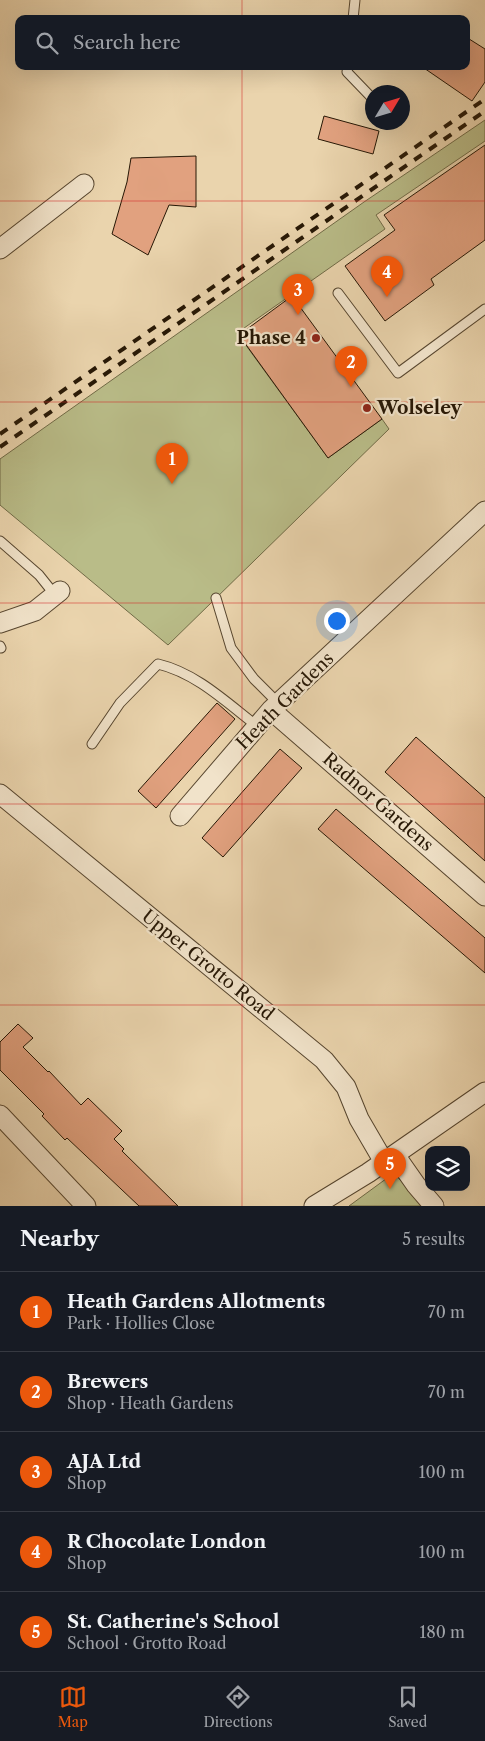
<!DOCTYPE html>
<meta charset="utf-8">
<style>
body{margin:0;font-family:"Libre Caslon Text",serif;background:#20242c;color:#f1f3f6}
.controls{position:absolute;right:15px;bottom:15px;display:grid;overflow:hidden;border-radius:10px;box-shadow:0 5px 20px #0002}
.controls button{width:45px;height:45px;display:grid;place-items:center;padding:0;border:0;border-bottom:1px solid #363941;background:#171b24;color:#f1f3f6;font:25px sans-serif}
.compass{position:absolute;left:365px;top:85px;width:45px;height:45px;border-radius:50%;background:#171b24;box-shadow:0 5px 20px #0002;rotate:52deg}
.you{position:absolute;left:336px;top:620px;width:18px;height:18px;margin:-12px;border:4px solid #fff;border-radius:50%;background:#1a73e8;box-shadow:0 0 0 8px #1a73e833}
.badge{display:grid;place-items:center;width:32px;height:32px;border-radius:50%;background:#ea580c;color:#fff;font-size:16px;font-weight:700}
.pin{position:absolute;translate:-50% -41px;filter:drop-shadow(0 1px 2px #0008)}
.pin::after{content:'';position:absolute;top:26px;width:18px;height:15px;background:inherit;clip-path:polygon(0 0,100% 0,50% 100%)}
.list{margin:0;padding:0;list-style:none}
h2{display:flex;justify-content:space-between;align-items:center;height:65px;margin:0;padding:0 20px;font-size:21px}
h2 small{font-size:16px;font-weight:400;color:#9ea1a6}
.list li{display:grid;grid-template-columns:32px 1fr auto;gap:15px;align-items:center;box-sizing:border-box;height:80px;padding:0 20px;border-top:1px solid #363941}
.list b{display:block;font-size:19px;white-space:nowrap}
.list p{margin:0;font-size:16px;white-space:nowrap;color:#9ea1a6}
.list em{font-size:16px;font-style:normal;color:#9ea1a6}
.icon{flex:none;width:28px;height:28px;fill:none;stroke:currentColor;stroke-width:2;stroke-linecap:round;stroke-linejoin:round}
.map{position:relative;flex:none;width:485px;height:1206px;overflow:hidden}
.search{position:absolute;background:#171b24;box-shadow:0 5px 20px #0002;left:15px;right:15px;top:15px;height:55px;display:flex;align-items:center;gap:12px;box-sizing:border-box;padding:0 18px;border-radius:10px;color:#9ea1a6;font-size:19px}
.sheet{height:465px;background:#171b24}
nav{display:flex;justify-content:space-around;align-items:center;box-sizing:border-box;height:70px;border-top:1px solid #363941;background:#171b24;font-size:14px;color:#9ea1a6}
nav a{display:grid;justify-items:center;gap:2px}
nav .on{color:#ea580c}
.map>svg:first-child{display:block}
</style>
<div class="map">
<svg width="485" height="1206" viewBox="0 0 485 1206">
<rect width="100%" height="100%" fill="#ead4ad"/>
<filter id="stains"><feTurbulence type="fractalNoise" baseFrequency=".004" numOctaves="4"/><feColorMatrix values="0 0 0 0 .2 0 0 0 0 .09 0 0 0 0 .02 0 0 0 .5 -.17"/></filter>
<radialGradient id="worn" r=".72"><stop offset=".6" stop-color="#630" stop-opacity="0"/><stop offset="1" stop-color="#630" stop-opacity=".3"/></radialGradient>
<path fill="#b9bc88" stroke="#706a46" d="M 485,120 L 485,141 L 376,215 L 385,229 L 237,333 L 328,458 L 382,419 L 389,429 L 168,645 L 0,505 L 0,459 L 364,202 Z
M 394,1173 L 423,1206 L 349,1206 Z"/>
<path fill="#e1a17f" stroke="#261705" d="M 466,37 L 485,49 L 485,82 L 472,101 L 421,66 L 466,66 Z
M 324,116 L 379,131 L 373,154 L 318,139 Z
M 485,145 L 485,240 L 431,279 L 434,285 L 385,321 L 345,266 L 395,230 L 384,215 Z
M 196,156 L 196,207 L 169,205 L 148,255 L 112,234 L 127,182 L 131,158 Z
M 292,296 L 382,419 L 328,458 L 239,335 Z
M 217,703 L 235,719 L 156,808 L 138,791 Z
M 416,737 L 485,798 L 485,861 L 385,772 Z
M 280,749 L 302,768 L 223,857 L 202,838 Z
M 336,809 L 485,938 L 485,973 L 318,829 Z
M 18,1024 L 33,1038 L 23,1047 L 48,1072 L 49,1071 L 81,1105 L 88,1098 L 122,1131 L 114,1139 L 124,1149 L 122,1151 L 178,1206 L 139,1206 L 67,1138 L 65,1140 L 42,1116 L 44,1114 L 0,1070 L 0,1042 Z"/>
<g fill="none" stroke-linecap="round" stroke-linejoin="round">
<defs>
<path id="lane" d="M 353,19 L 355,0
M 348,66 L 347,72 L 372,98
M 338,293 L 398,373 L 485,309
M 0,541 L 39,575 L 55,595
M 216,598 L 231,648 L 254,679 L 278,703
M 0,646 L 1,648
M 92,744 L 120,703 L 158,664 C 196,673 226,702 257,726"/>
<path id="street" d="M 0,249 L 84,184
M 0,623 L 35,611 L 60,591
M 271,710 L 485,896
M 0,794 L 324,1060 L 346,1087 L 359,1119 L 384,1162
M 180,816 L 271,710 L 485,511
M 0,1115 L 86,1206
M 395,1155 L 416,1185 L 434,1206
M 314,1206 L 368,1173 L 485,1092"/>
</defs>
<use href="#lane" stroke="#57462f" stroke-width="11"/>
<use href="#street" stroke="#57462f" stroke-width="21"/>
<use href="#lane" stroke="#f1e3ca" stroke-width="9"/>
<use href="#street" stroke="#f1e3ca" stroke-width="19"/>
<path stroke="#261705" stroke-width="4" stroke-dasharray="9 9" stroke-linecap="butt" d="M 0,434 L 485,99
M 0,447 L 485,111"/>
</g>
<path fill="none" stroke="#d62828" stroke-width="1" stroke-opacity="0.55" d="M 242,0 L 242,19M 242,66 L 242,1206M 0,201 L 485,201M 0,402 L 485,402M 0,603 L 485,603M 0,804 L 485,804M 0,1005 L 485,1005"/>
<g fill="#8f2418" stroke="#f1e3ca" stroke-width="2">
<circle cx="316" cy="338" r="5"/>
<circle cx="367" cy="408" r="5"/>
</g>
<g text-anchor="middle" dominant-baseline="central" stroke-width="4.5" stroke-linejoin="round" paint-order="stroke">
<g font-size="18" font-weight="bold" fill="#261705" stroke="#f1e3ca" text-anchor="end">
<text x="306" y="338">Phase 4</text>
<text x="377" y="408" text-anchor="start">Wolseley</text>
</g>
<g font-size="18" fill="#261705" stroke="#f1e3ca">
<text transform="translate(285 701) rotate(-45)">Heath Gardens</text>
<text transform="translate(378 802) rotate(41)">Radnor Gardens</text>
<text transform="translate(208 965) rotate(39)">Upper Grotto Road</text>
</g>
</g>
<rect width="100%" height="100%" filter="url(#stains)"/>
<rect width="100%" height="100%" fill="url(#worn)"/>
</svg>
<div class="controls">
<button><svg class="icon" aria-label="layers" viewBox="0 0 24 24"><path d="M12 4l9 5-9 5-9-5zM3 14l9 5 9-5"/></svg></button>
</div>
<svg class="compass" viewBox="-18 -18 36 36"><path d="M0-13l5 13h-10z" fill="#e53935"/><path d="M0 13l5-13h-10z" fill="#9ea1a6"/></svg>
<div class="you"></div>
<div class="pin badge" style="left:172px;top:484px">1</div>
<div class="pin badge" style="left:351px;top:387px">2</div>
<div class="pin badge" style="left:298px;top:315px">3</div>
<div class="pin badge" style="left:387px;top:297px">4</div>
<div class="pin badge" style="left:390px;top:1189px">5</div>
<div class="search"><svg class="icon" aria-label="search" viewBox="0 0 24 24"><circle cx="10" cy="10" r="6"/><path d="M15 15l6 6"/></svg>Search here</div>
</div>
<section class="sheet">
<h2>Nearby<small>5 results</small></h2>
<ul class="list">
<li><span class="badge">1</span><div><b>Heath Gardens Allotments</b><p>Park · Hollies Close</p></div><em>70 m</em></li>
<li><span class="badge">2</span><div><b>Brewers</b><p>Shop · Heath Gardens</p></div><em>70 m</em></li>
<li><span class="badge">3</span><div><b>AJA Ltd</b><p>Shop</p></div><em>100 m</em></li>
<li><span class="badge">4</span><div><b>R Chocolate London</b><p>Shop</p></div><em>100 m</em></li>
<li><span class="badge">5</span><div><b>St. Catherine's School</b><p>School · Grotto Road</p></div><em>180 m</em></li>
</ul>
</section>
<nav>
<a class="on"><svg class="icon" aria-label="map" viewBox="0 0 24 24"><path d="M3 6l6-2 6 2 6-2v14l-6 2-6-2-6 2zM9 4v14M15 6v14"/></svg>Map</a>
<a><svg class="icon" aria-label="directions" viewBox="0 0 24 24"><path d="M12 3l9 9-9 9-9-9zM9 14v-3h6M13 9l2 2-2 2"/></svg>Directions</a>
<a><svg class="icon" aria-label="saved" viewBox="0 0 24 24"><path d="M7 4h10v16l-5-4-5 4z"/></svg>Saved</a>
</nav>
